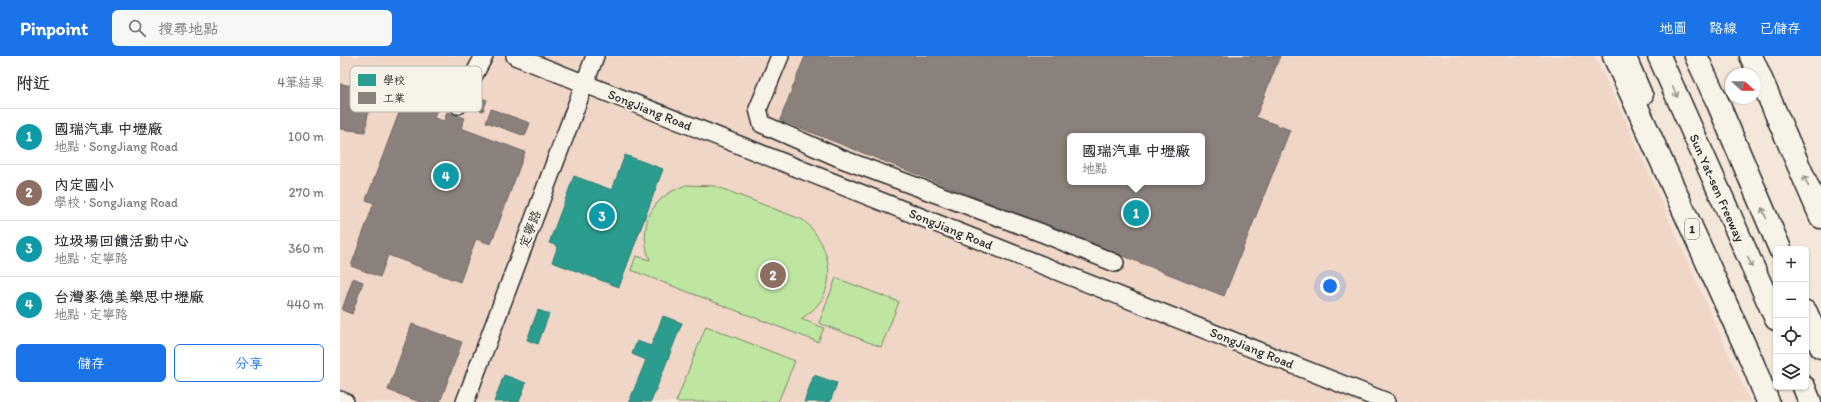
<!DOCTYPE html>
<html lang="zh-TW">
<meta charset="utf-8">
<style>
body{margin:0;font-family:Itim,"LXGW WenKai TC",sans-serif;background:#f7f7f7;color:#2b2b33}
.controls{position:absolute;right:12px;bottom:12px;display:grid;overflow:hidden;border-radius:6px;box-shadow:0 1px 3px #0004}
.controls button{width:36px;height:36px;display:grid;place-items:center;padding:0;border:0;border-bottom:1px solid #e1e1e2;background:#fff;color:#2b2b33;font:20px sans-serif}
.compass{position:absolute;left:1385px;top:12px;width:36px;height:36px;border-radius:50%;background:#fff;box-shadow:0 1px 3px #0004;rotate:111deg}
.you{position:absolute;left:990px;top:230px;width:14px;height:14px;margin:-10px;border:3px solid #fff;border-radius:50%;background:#1a73e8;box-shadow:0 0 0 6px #1a73e833}
.badge{display:grid;place-items:center;width:26px;height:26px;border-radius:50%;background:#1a73e8;color:#fff;font-size:13px;font-weight:700}
.pin{position:absolute;translate:-50% -50%;border:2px solid #fff;box-shadow:0 1px 4px #0006}
.popup{position:absolute;left:727px;top:77px;width:138px;height:52px;box-sizing:border-box;display:grid;place-content:center;border-radius:6px;background:#fff;filter:drop-shadow(0 1px 3px #0005);font-size:13px;white-space:nowrap;color:#7c7c81}
.popup b{font-size:15px;color:#2b2b33}
.popup::after{content:'';position:absolute;left:50%;top:100%;margin-left:-8px;border:8px solid transparent;border-top-color:#fff}
.list{margin:0;padding:0;list-style:none}
h2{display:flex;justify-content:space-between;align-items:center;height:52px;margin:0;padding:0 16px;font-size:17px}
h2 small{font-size:13px;font-weight:400;color:#7c7c81}
.list li{display:grid;grid-template-columns:26px 1fr auto;gap:12px;align-items:center;box-sizing:border-box;height:56px;padding:0 16px;border-top:1px solid #e1e1e2}
.list b{display:block;font-size:15px;white-space:nowrap}
.list p{margin:0;font-size:13px;white-space:nowrap;color:#7c7c81}
.list em{font-size:13px;font-style:normal;color:#7c7c81}
.actions{display:flex;gap:8px;padding:12px 16px}
.actions a{flex:1;padding:9px 0;border:1px solid #1a73e8;border-radius:6px;text-align:center;font-size:14px;color:#1a73e8}
.actions .main{background:#1a73e8;color:#fff}
.icon{flex:none;width:22px;height:22px;fill:none;stroke:currentColor;stroke-width:2;stroke-linecap:round;stroke-linejoin:round}
.map{position:relative;flex:none;width:1481px;height:346px;overflow:hidden}
header{display:flex;align-items:center;gap:24px;box-sizing:border-box;height:56px;padding:0 20px;background:#1a73e8;color:#fff}
header strong{font-size:19px}
nav{display:flex;gap:22px;margin-inline-start:auto;font-size:14px}
.search{width:280px;height:36px;background:#f7f7f7;display:flex;align-items:center;gap:10px;box-sizing:border-box;padding:0 14px;border-radius:6px;color:#7c7c81;font-size:15px}
main{display:flex}
aside{flex:1;background:#fff}
.map>svg:first-child{display:block}
</style>
<header>
<strong>Pinpoint</strong>
<div class="search"><svg class="icon" aria-label="search" viewBox="0 0 24 24"><circle cx="10" cy="10" r="6"/><path d="M15 15l6 6"/></svg>搜尋地點</div>
<nav><a>地圖</a><a>路線</a><a>已儲存</a></nav>
</header>
<main>
<aside>
<h2>附近<small>4筆結果</small></h2>
<ul class="list">
<li><span class="badge" style="background:#0f9aa8">1</span><div><b>國瑞汽車 中壢廠</b><p>地點 · SongJiang Road</p></div><em>100 m</em></li>
<li><span class="badge" style="background:#8d6e63">2</span><div><b>內定國小</b><p>學校 · SongJiang Road</p></div><em>270 m</em></li>
<li><span class="badge" style="background:#0f9aa8">3</span><div><b>垃圾場回饋活動中心</b><p>地點 · 定寧路</p></div><em>360 m</em></li>
<li><span class="badge" style="background:#0f9aa8">4</span><div><b>台灣麥德美樂思中壢廠</b><p>地點 · 定寧路</p></div><em>440 m</em></li>
</ul>
<div class="actions"><a class="main">儲存</a><a>分享</a></div>
</aside>
<div class="map">
<svg width="1481" height="346" viewBox="0 0 1481 346">
<rect width="100%" height="100%" fill="#f4e6d9"/>
<filter id="ink" filterUnits="userSpaceOnUse"><feTurbulence type="fractalNoise" baseFrequency=".025" numOctaves="2"/><feDisplacementMap in="SourceGraphic" scale="8" xChannelSelector="R" yChannelSelector="G"/><feConvolveMatrix kernelMatrix="1 2 1 2 8 2 1 2 1" color-interpolation-filters="sRGB"/></filter>
<g filter="url(#ink)">
<path fill="#f0d6c7" fill-rule="evenodd" d="M 0,0 L 1254,0 L 1282,57 L 1410,346 L 0,346 ZM 730,80 L 862,80 L 862,126 L 730,126 Z"/>
<path fill="#bfe6a1" stroke="#758866" d="M 346,129 L 375,130 L 463,164 C 486,183 498,220 480,246 C 475,253 468,258 461,263 L 484,272 L 478,286 L 291,214 L 296,200 L 310,204 C 301,181 304,155 326,139 C 331,135 339,132 346,129 Z
M 496,222 L 559,246 L 541,291 L 479,267 Z
M 366,270 L 455,305 L 438,346 L 336,346 Z"/>
<path fill="#2a9d8f" stroke="#2a7b71" d="M 285,99 L 323,113 L 279,231 L 212,206 L 218,190 L 209,187 L 234,120 L 272,134 Z
M 198,254 L 209,258 L 198,288 L 187,284 Z
M 323,260 L 342,267 L 311,346 L 289,346 L 306,304 L 292,298 L 297,285 L 311,290 Z
M 164,319 L 186,327 L 179,346 L 154,346 Z
M 474,319 L 497,327 L 490,346 L 464,346 Z"/>
<path fill="#8a817c" stroke="#6e6764" fill-rule="evenodd" d="M 465,0 L 940,0 L 916,61 L 950,74 L 884,240 L 440,64 ZM 730,80 L 862,80 L 862,126 L 730,126 Z
M 73,20 L 105,32 L 94,62 L 104,65 L 107,56 L 125,62 L 121,72 L 185,96 L 151,188 L 136,183 L 120,226 L 48,199 L 40,221 L 11,210 L 34,147 L 26,144 Z
M 0,28 L 32,32 L 25,76 L 0,73 Z
M 134,39 L 147,44 L 143,55 L 130,51 Z
M 151,53 L 190,67 L 185,80 L 146,66 Z
M 13,222 L 23,226 L 12,258 L 2,254 Z
M 72,268 L 122,286 L 100,346 L 80,346 L 48,334 Z"/>
<g fill="none" stroke-linecap="round" stroke-linejoin="round">
<defs>
<path id="minor" d="M 175,0 L 1047,346
M 440,0 L 418,53 L 422,68 L 502,103 L 702,177 L 775,207
M 1287,0 L 1304,40
M 118,49 L 144,0
M 0,344 L 5,346
M 125,346 L 255,0"/>
<path id="highway" d="M 1274,0 L 1413,308 L 1428,346
M 1319,0 L 1436,263
M 1356,0 L 1377,45 L 1440,193
M 1411,0 L 1481,161
M 1466,256 L 1481,291
M 1464,331 L 1470,346"/>
</defs>
<use href="#minor" stroke="#2b2b2b" stroke-width="20"/>
<use href="#highway" stroke="#2b2b2b" stroke-width="25"/>
<use href="#minor" stroke="#f7f3e8" stroke-width="17"/>
<use href="#highway" stroke="#f7f3e8" stroke-width="22"/>
</g>
<defs><path id="oneway-shaft" d="M-6 0H5M1.5-3L5.5 0L1.5 3" fill="none" stroke-width="1.6" stroke-linecap="round" stroke-linejoin="round"/></defs>
<g stroke="#918f8a">
<use href="#oneway-shaft" transform="translate(1335 36) rotate(66)"/>
<use href="#oneway-shaft" transform="translate(1466 125) rotate(-113)"/>
<use href="#oneway-shaft" transform="translate(1424 157) rotate(-113)"/>
<use href="#oneway-shaft" transform="translate(1410 206) rotate(66)"/>
</g>
</g>
<g text-anchor="middle" dominant-baseline="central" stroke-width="4" stroke-linejoin="round" paint-order="stroke">
<rect fill="#f7f3e8" stroke="#686764" stroke-width="1" x="1345" y="163" width="14" height="20" rx="3"/>
<g font-size="12" font-weight="bold" fill="#2b2b2b">
<text x="1352" y="173">1</text>
</g>
<g font-size="13" fill="#2b2b2b" stroke="#f7f3e8">
<text transform="translate(310 54) rotate(22)">SongJiang Road</text>
<text transform="translate(1377 132) rotate(66)">Sun Yat-sen Freeway</text>
<text transform="translate(190 173) rotate(-69)">定寧路</text>
<text transform="translate(611 173) rotate(22)">SongJiang Road</text>
<text transform="translate(912 292) rotate(22)">SongJiang Road</text>
</g>
</g>
<rect x="10" y="10" width="132" height="46" rx="6" fill="#f7f3e8" stroke="#bab7af" stroke-width="1"/>
<rect x="18" y="18" width="18" height="12" fill="#2a9d8f"/>
<rect x="18" y="36" width="18" height="12" fill="#8a817c"/>
<g font-size="11" fill="#2b2b2b">
<text x="43" y="28">學校</text>
<text x="43" y="46">工業</text>
</g>
</svg>
<div class="controls">
<button>+</button>
<button>−</button>
<button><svg class="icon" aria-label="locate" viewBox="0 0 24 24"><circle cx="12" cy="12" r="6"/><path d="M12 2v4M12 18v4M2 12h4M18 12h4"/></svg></button>
<button><svg class="icon" aria-label="layers" viewBox="0 0 24 24"><path d="M12 4l9 5-9 5-9-5zM3 14l9 5 9-5"/></svg></button>
</div>
<svg class="compass" viewBox="-18 -18 36 36"><path d="M0-13l5 13h-10z" fill="#e53935"/><path d="M0 13l5-13h-10z" fill="#7c7c81"/></svg>
<div class="you"></div>
<div class="pin badge" style="left:796px;top:157px;background:#0f9aa8">1</div>
<div class="popup"><b>國瑞汽車 中壢廠</b>地點</div>
<div class="pin badge" style="left:433px;top:219px;background:#8d6e63">2</div>
<div class="pin badge" style="left:262px;top:160px;background:#0f9aa8">3</div>
<div class="pin badge" style="left:106px;top:120px;background:#0f9aa8">4</div>
</div>
</main>
